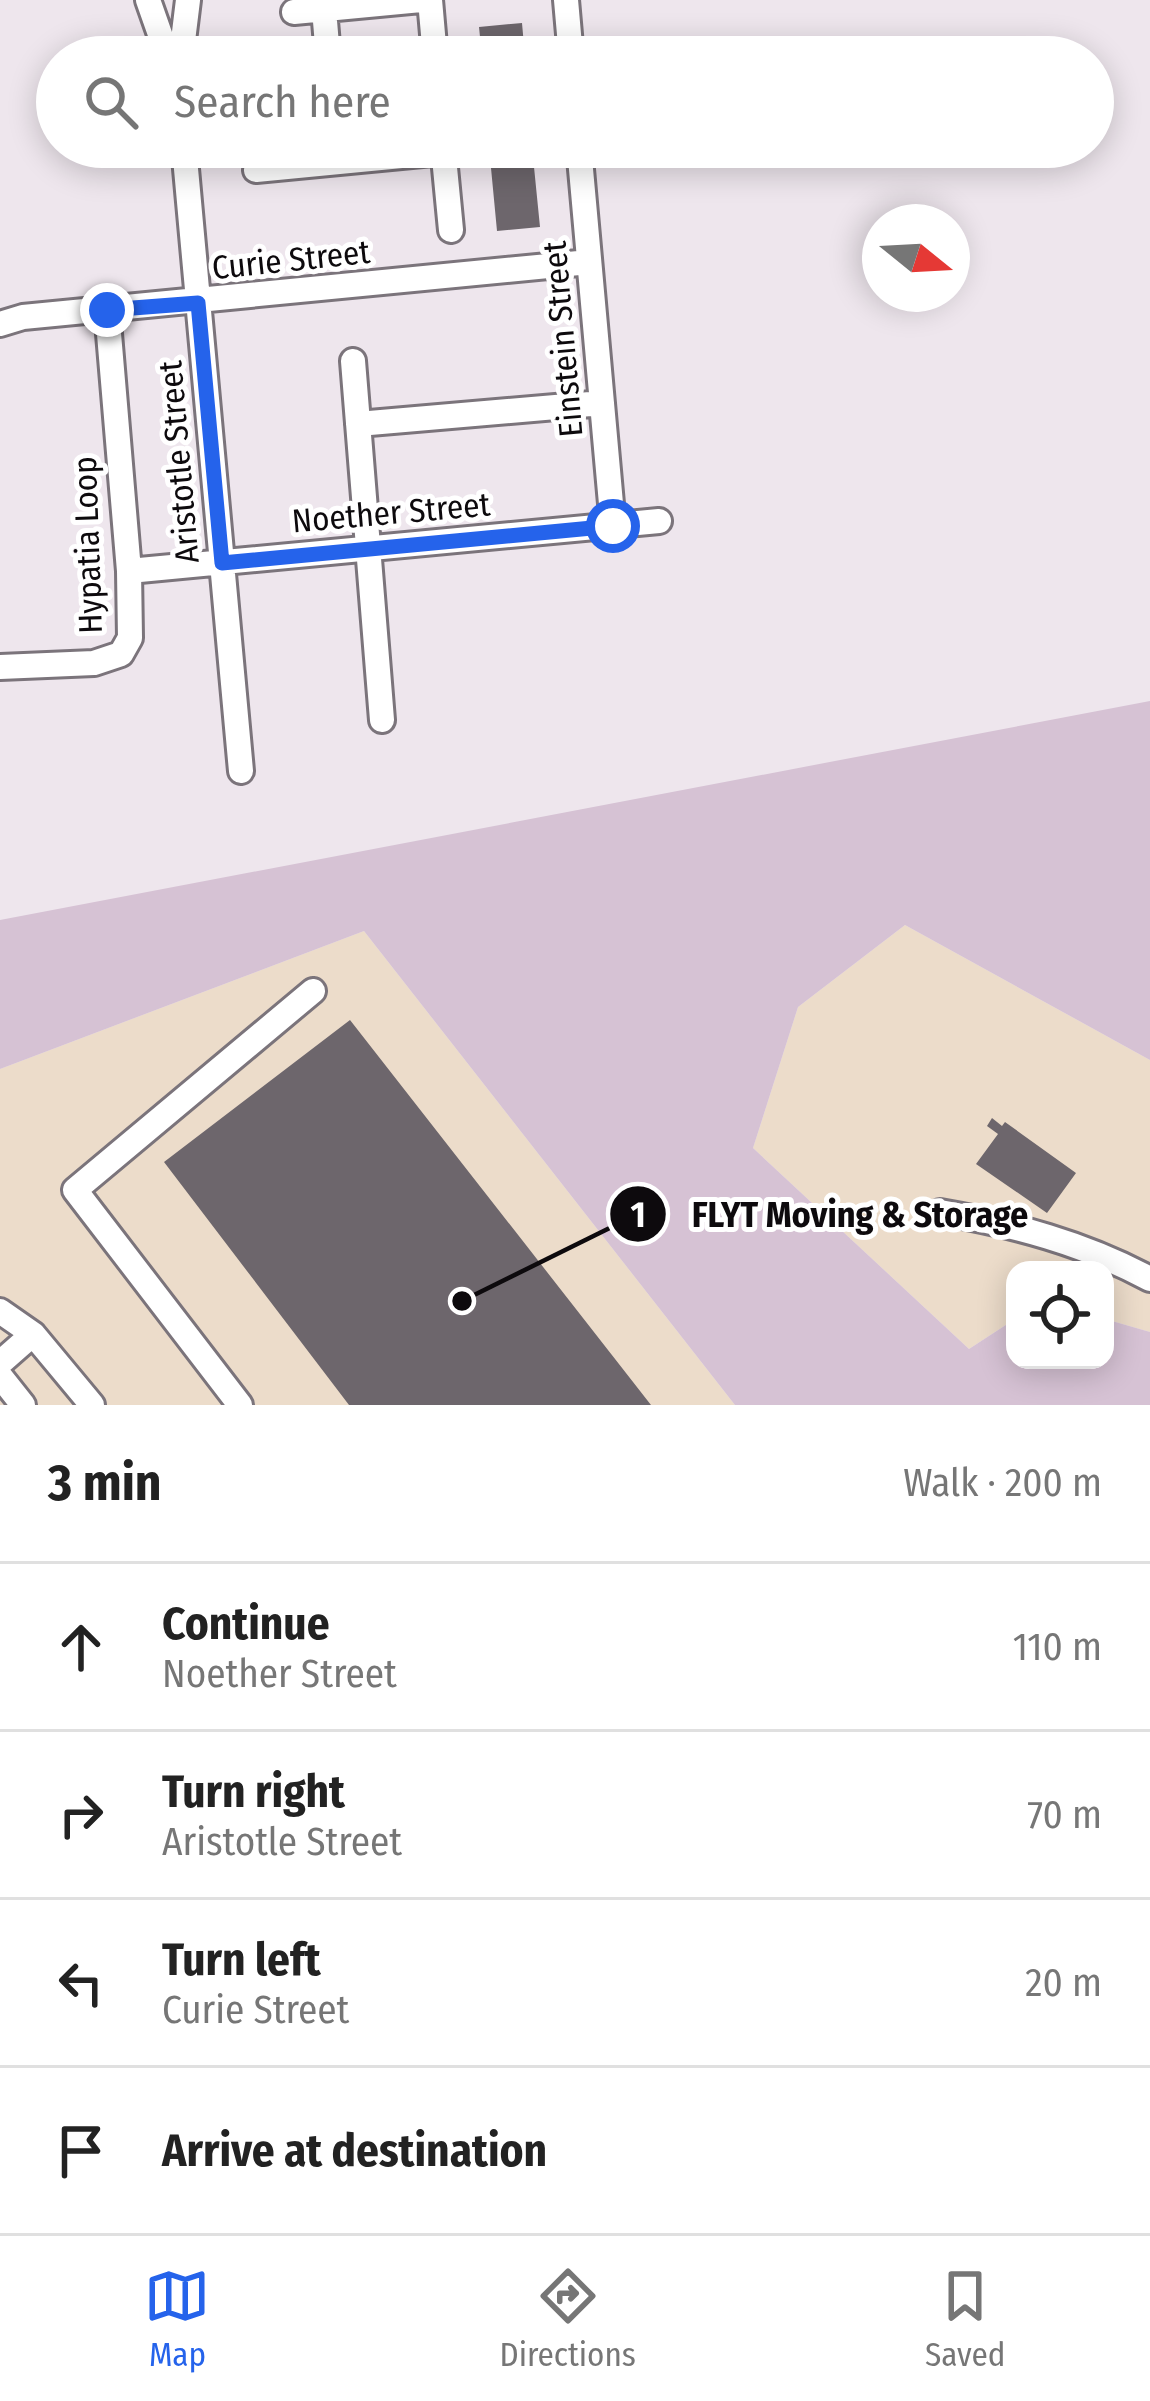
<!DOCTYPE html>
<meta charset="utf-8">
<style>
body{margin:0;font-family:"Fira Sans Condensed",sans-serif;background:#f6f6f6;color:#222}
.controls{position:absolute;right:36px;bottom:36px;display:grid;overflow:hidden;border-radius:24px;box-shadow:0 6px 30px #0003}
.controls button{width:108px;height:108px;display:grid;place-items:center;padding:0;border:0;border-bottom:3px solid #e0e0e0;background:#fff;color:#222;font:60px sans-serif}
.compass{position:absolute;left:862px;top:204px;width:108px;height:108px;border-radius:50%;background:#fff;box-shadow:0 6px 30px #0003;rotate:108deg}
.stop{position:absolute;width:36px;height:36px;margin:-27px;border:9px solid #2563eb;border-radius:50%;background:#fff}
.stop.end{background:#2563eb;border-color:#fff;box-shadow:0 3px 12px #0008}
.list{margin:0;padding:0;list-style:none}
h2{display:flex;justify-content:space-between;align-items:center;height:156px;margin:0;padding:0 48px;font-size:51px}
h2 small{font-size:39px;font-weight:400;color:#767676}
.list li{display:grid;grid-template-columns:78px 1fr auto;gap:36px;align-items:center;box-sizing:border-box;height:168px;padding:0 48px;border-top:3px solid #e0e0e0}
.list b{display:block;font-size:45px;white-space:nowrap}
.list p{margin:0;font-size:39px;white-space:nowrap;color:#767676}
.list em{font-size:39px;font-style:normal;color:#767676}
.icon{flex:none;width:66px;height:66px;fill:none;stroke:currentColor;stroke-width:2;stroke-linecap:round;stroke-linejoin:round}
.map{position:relative;flex:none;width:1150px;height:1405px;overflow:hidden}
.search{position:absolute;background:#fff;box-shadow:0 6px 30px #0003;left:36px;right:36px;top:36px;height:132px;display:flex;align-items:center;gap:30px;box-sizing:border-box;padding:0 42px;border-radius:66px;color:#767676;font-size:45px}
.sheet{height:828px;background:#fff}
nav{display:flex;justify-content:space-around;align-items:center;box-sizing:border-box;height:168px;border-top:3px solid #e0e0e0;background:#fff;font-size:33px;color:#767676}
nav a{display:grid;justify-items:center;gap:6px}
nav .on{color:#2563eb}
.map>svg:first-child{display:block}
</style>
<div class="map">
<svg width="1150" height="1405" viewBox="0 0 1150 1405">
<rect width="100%" height="100%" fill="#eee6ed"/>
<path fill="#ecdcca" d="M 905,925 L 1150,1060 L 1150,1332 L 1105,1319 L 1105,1270 L 1015,1270 L 1015,1319 L 969,1349 L 753,1148 L 798,1007 Z
M 364,931 L 735,1405 L 0,1405 L 0,1069 Z"/>
<path fill="#d6c2d4" d="M 1150,701 L 1150,1060 L 905,925 L 798,1007 L 753,1148 L 969,1349 L 1015,1319 L 1015,1360 L 1105,1360 L 1105,1319 L 1150,1332 L 1150,1405 L 735,1405 L 364,931 L 0,1069 L 0,920 Z"/>
<path fill="#6d666c" d="M 522,23 L 525,57 L 482,57 L 479,27 Z
M 286,45 L 287,57 L 242,57 L 241,50 Z
M 489,147 L 532,147 L 540,227 L 497,231 Z
M 350,1020 L 651,1405 L 349,1405 L 164,1162 Z
M 992,1118 L 1002,1126 L 1005,1122 L 1076,1173 L 1047,1213 L 976,1164 L 998,1134 L 987,1126 Z"/>
<g fill="none" stroke-linecap="round" stroke-linejoin="round">
<defs>
<path id="minor" d="M 148,0 L 168,57
M 430,0 L 435,57
M 566,0 L 571,57
M 324,9 L 328,57
M 294,12 L 421,0
M 181,57 L 188,0
M 184,147 L 241,771
M 443,147 L 451,230
M 579,147 L 613,526
M 256,170 L 443,152
M 0,324 L 23,317 L 589,262
M 353,361 L 382,720
M 358,424 L 602,403
M 129,571 L 659,521
M 0,667 L 94,663 L 121,654 L 130,638 L 129,571 L 107,310
M 940,1212 C 1015,1225 1083,1243 1150,1279
M 0,1311 L 33,1334 L 92,1405
M 0,1363 L 33,1334
M 0,1376 L 23,1405
M 240,1405 L 75,1190 L 313,991"/>
</defs>
<use href="#minor" stroke="#7b747b" stroke-width="30"/>
<use href="#minor" stroke="#fff" stroke-width="24"/>
</g>
<g fill="none" stroke-linecap="round" stroke-linejoin="round">
<path stroke="#2563eb" stroke-width="15" d="M 107,310 L 198,303 L 222,563 L 613,526"/>
</g>
<g text-anchor="middle" dominant-baseline="central" stroke-width="10" stroke-linejoin="round" paint-order="stroke">
<g font-size="33" fill="#0d0a0d" stroke="#fff">
<text transform="translate(291 260) rotate(-6)">Curie Street</text>
<text transform="translate(563 339) rotate(-95)">Einstein Street</text>
<text transform="translate(179 462) rotate(-95)">Aristotle Street</text>
<text transform="translate(391 513) rotate(-5)">Noether Street</text>
<text transform="translate(88 545) rotate(-92)">Hypatia Loop</text>
</g>
</g>
<path fill="none" stroke="#0d0a0d" stroke-width="4.5" d="M462 1301L638 1214"/>
<g fill="#0d0a0d" stroke="#fff" stroke-width="4.5">
<circle cx="462" cy="1301" r="12"/>
<circle cx="638" cy="1214" r="30"/>
</g>
<g font-size="36" text-anchor="middle" font-weight="bold" fill="#fff">
<text x="638" y="1227">1</text>
</g>
<g font-size="36" text-anchor="middle" font-weight="bold" fill="#0d0a0d" stroke="#fff" stroke-width="10" stroke-linejoin="round" paint-order="stroke">
<text x="860" y="1227">FLYT Moving &amp; Storage</text>
</g>
</svg>
<div class="controls">
<button><svg class="icon" aria-label="locate" viewBox="0 0 24 24"><circle cx="12" cy="12" r="6"/><path d="M12 2v4M12 18v4M2 12h4M18 12h4"/></svg></button>
</div>
<svg class="compass" viewBox="-18 -18 36 36"><path d="M0-13l5 13h-10z" fill="#e53935"/><path d="M0 13l5-13h-10z" fill="#767676"/></svg>
<div class="stop" style="left:613px;top:526px"></div>
<div class="stop end" style="left:107px;top:310px"></div>
<div class="search"><svg class="icon" aria-label="search" viewBox="0 0 24 24"><circle cx="10" cy="10" r="6"/><path d="M15 15l6 6"/></svg>Search here</div>
</div>
<section class="sheet">
<h2>3 min<small>Walk · 200 m</small></h2>
<ul class="list">
<li><svg class="icon" aria-label="ahead" viewBox="0 0 24 24"><path d="M12 20V5M6 11l6-6 6 6"/></svg><div><b>Continue</b><p>Noether Street</p></div><em>110 m</em></li>
<li><svg class="icon" aria-label="right" viewBox="0 0 24 24"><path d="M7 20v-9h11M14 6l5 5-5 5"/></svg><div><b>Turn right</b><p>Aristotle Street</p></div><em>70 m</em></li>
<li><svg class="icon" aria-label="left" viewBox="0 0 24 24"><path d="M17 20v-9H6M10 6l-5 5 5 5"/></svg><div><b>Turn left</b><p>Curie Street</p></div><em>20 m</em></li>
<li><svg class="icon" aria-label="arrive" viewBox="0 0 24 24"><path d="M6 21V4h12l-3 4 3 4H6"/></svg><div><b>Arrive at destination</b></div></li>
</ul>
</section>
<nav>
<a class="on"><svg class="icon" aria-label="map" viewBox="0 0 24 24"><path d="M3 6l6-2 6 2 6-2v14l-6 2-6-2-6 2zM9 4v14M15 6v14"/></svg>Map</a>
<a><svg class="icon" aria-label="directions" viewBox="0 0 24 24"><path d="M12 3l9 9-9 9-9-9zM9 14v-3h6M13 9l2 2-2 2"/></svg>Directions</a>
<a><svg class="icon" aria-label="saved" viewBox="0 0 24 24"><path d="M7 4h10v16l-5-4-5 4z"/></svg>Saved</a>
</nav>
